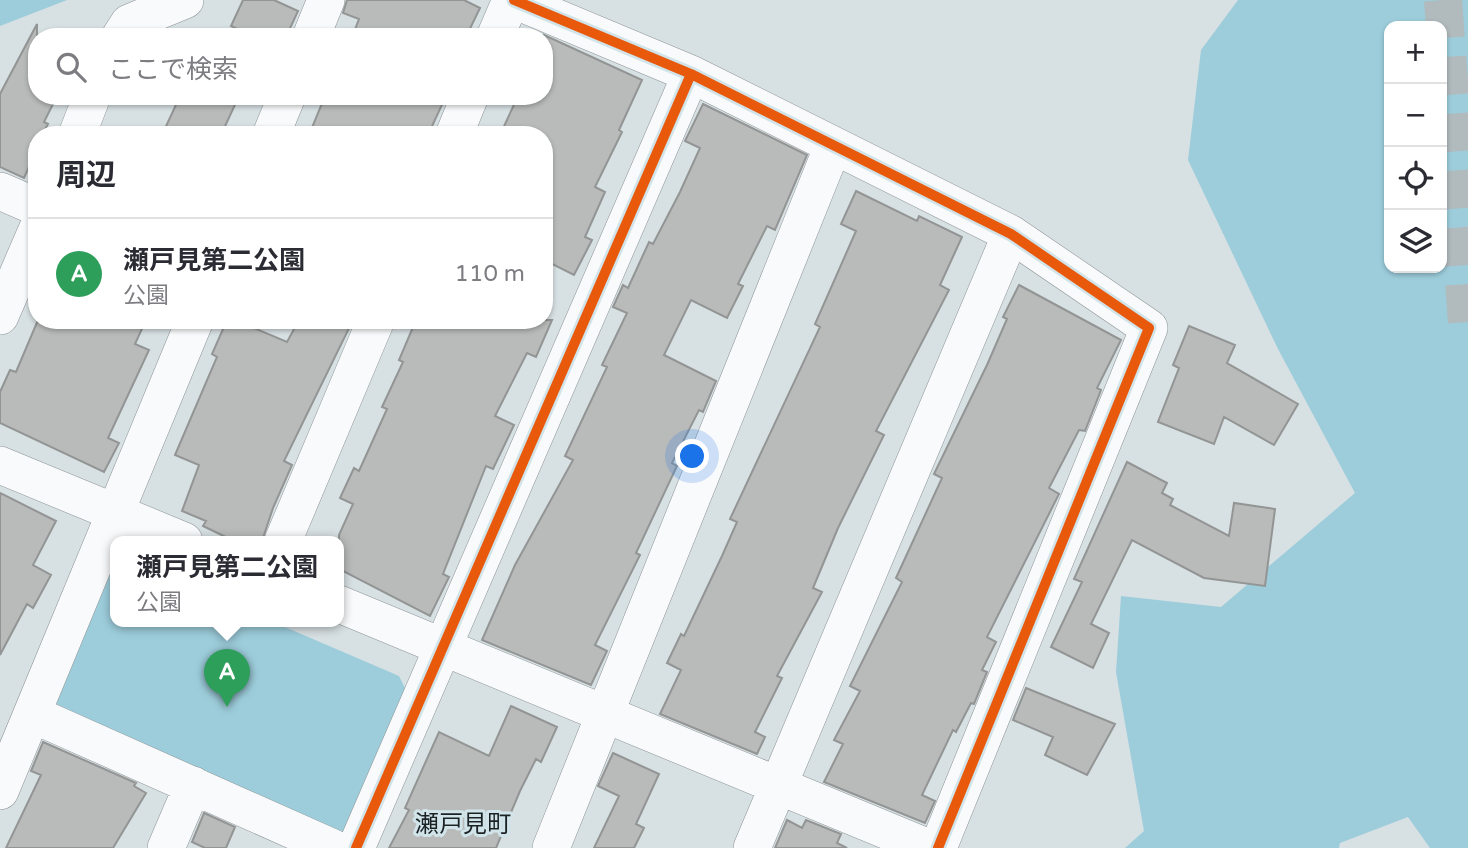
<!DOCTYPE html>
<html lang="ja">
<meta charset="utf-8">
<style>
body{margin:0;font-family:"Varela Round","Noto Sans JP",sans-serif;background:#f2f2f3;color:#2b2b33}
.controls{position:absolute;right:21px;top:21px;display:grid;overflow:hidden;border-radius:14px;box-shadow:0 2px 5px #0004}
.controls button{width:63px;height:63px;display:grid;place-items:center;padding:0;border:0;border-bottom:2px solid #e1e1e2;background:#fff;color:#2b2b33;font:35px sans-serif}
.you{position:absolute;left:693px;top:457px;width:24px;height:24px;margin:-18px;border:5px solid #fff;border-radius:50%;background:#1a73e8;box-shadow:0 0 0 10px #1a73e833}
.badge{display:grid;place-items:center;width:46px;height:46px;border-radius:50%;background:#d93025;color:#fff;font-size:23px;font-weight:700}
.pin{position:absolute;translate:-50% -58px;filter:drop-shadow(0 2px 4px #0008)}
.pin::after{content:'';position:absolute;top:37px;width:24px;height:21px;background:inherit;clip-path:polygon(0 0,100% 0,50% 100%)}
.popup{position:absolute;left:110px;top:536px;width:234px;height:91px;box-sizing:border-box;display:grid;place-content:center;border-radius:14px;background:#fff;filter:drop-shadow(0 2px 5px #0005);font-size:23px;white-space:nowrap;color:#7c7c81}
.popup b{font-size:26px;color:#2b2b33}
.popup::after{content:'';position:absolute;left:50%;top:100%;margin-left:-14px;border:14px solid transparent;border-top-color:#fff}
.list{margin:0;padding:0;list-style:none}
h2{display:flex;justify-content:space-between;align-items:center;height:91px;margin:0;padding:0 28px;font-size:30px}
h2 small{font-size:23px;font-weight:400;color:#7c7c81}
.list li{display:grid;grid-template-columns:46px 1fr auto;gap:21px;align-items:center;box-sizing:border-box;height:112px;padding:0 28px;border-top:2px solid #e1e1e2}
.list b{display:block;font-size:26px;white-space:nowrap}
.list p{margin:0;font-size:23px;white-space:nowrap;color:#7c7c81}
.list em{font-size:23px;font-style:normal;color:#7c7c81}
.icon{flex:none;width:38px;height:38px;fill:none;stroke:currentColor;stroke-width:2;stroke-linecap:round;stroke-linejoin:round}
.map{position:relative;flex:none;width:1468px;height:848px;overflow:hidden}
.search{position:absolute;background:#fff;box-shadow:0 2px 5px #0004;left:28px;top:28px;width:525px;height:77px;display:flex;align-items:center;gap:18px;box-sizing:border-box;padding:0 24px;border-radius:28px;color:#7c7c81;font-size:26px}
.panel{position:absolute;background:#fff;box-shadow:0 2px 5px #0004;left:28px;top:126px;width:525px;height:203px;border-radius:28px}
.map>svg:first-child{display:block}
</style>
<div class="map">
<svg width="1468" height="848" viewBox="0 0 1468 848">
<rect width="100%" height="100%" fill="#d7e0e3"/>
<path fill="#9dcddb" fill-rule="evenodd" d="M 0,0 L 67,0 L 0,26 Z
M 1238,0 L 1468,0 L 1468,848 L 1430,848 L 1408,817 L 1340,843 L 1339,848 L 1125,848 L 1144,831 L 1116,672 L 1121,596 L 1221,607 L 1355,493 L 1278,349 L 1188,160 L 1201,50 ZM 1389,26 L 1442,26 L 1442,268 L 1389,268 Z
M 115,554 L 115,621 L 271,621 L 399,676 L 410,698 L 340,847 L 45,716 Z"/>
<path fill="#b9bbba" stroke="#929594" stroke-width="2" d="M 243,0 L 274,0 L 298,11 L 286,37 L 254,37 L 231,26 Z
M 347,0 L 464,0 L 480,8 L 466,37 L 352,37 L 359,19 L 343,13 Z
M 37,24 L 37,96 L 57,96 L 44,122 L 48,124 L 42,135 L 37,135 L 37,149 L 24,178 L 0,167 L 0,94 Z
M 544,35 L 642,80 L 619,130 L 622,132 L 595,187 L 605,192 L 585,237 L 592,240 L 574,275 L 544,260 L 544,135 L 500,135 L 518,96 L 544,96 Z
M 180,96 L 239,96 L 221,135 L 162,135 Z
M 325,96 L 446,96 L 428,135 L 309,135 Z
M 703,104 L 807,155 L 775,230 L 767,226 L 738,284 L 743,286 L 727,318 L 691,300 L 664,355 L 716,381 L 703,412 L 699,410 L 672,463 L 677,466 L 636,553 L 640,555 L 595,645 L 607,651 L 591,685 L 482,640 L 515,565 L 573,460 L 565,456 L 607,367 L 602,365 L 627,313 L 613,307 L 623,285 L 628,288 L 649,242 L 653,244 L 680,192 L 700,148 L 685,141 Z
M 856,191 L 917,221 L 919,216 L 962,237 L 940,285 L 949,290 L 876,431 L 884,435 L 838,528 L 813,588 L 822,592 L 777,676 L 782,678 L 755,732 L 765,737 L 757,754 L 660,714 L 681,670 L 667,663 L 681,634 L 684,636 L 722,556 L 737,522 L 730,519 L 820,327 L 815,324 L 856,231 L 841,224 Z
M 1019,285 L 1121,340 L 1097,388 L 1101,390 L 1085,431 L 1079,430 L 1049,488 L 1059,494 L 987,637 L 996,642 L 982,670 L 987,672 L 974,704 L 971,703 L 956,732 L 953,730 L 922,795 L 935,801 L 925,823 L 824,782 L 843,744 L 834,740 L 860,691 L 850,686 L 902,582 L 896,578 L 942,478 L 934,474 L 987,365 L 1007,319 L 1003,317 Z
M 38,320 L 146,320 L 135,344 L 149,350 L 108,438 L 119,443 L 104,472 L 0,423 L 0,392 L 10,370 L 16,372 Z
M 227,320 L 235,320 L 287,342 L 299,320 L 353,320 L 284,461 L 292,465 L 273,508 L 262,541 L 234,541 L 203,526 L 206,521 L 182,511 L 199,465 L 175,455 L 217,357 L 212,354 Z
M 416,320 L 552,320 L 536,357 L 527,353 L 495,416 L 514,425 L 493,469 L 486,466 L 443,574 L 449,577 L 430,616 L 339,569 L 339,535 L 353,504 L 340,498 L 354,468 L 359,471 L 387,409 L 382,407 L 403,362 L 399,360 Z
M 1189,326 L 1235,345 L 1227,363 L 1298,404 L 1274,445 L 1224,417 L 1214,444 L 1158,422 L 1179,368 L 1173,365 Z
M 1127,462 L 1167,483 L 1162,493 L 1173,499 L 1170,505 L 1229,536 L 1234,503 L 1275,509 L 1265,586 L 1204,578 L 1132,540 L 1091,624 L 1109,633 L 1093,668 L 1051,647 L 1082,582 L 1074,579 Z
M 0,493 L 56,521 L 33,565 L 51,575 L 33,608 L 27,604 L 0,655 Z
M 1026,688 L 1115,724 L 1087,775 L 1045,755 L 1053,737 L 1013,720 Z
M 511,706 L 557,727 L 541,762 L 536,759 L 520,791 L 496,848 L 389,848 L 409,810 L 405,808 L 439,732 L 489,756 Z
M 43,742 L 136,783 L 134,786 L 146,793 L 113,848 L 6,848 L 41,775 L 31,771 Z
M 613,753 L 659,774 L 636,824 L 644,828 L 634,848 L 594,848 L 619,796 L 598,786 Z
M 204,813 L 235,827 L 226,848 L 205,848 L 192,842 Z
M 787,820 L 802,828 L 806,820 L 841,834 L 837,843 L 847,848 L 775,848 Z"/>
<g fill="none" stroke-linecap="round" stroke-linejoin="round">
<path stroke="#b1babd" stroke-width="38" stroke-dasharray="38 19" stroke-linecap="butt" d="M 1443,0 L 1468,336"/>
<defs>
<path id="minor" d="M 514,0 L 691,74 L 1011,234 L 1149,328 L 938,848
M 120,37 L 129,23 L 185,0
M 311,37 L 326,0
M 495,37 L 511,0
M 77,135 L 92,96
M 271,135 L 287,96
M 454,135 L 470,96
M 0,191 L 37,207
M 0,316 L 37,230
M 0,465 L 184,541
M 283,541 L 376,320
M 339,604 L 929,848
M 32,714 L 333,848
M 0,791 L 195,320
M 166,848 L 193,785
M 356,848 L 691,74
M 551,848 L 833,146
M 752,848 L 1011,234"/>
</defs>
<use href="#minor" stroke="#8d9497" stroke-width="38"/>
<use href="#minor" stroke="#f9fafb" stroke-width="37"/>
<defs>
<path id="cycleway" d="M 514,0 L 691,74 L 1011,234 L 1149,328 L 938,848
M 356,848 L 691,74"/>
</defs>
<use href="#cycleway" stroke="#d1e4e9" stroke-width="15"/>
<use href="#cycleway" stroke="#e8590c" stroke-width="10"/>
</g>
<g text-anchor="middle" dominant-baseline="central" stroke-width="6" stroke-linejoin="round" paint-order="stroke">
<g font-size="24" fill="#1b2224" stroke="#d1e4e9">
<text x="463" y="824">瀬戸見町</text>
</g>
</g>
</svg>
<div class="controls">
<button>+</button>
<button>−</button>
<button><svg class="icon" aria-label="locate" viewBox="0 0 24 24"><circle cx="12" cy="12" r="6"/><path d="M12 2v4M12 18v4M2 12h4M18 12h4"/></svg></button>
<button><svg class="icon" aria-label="layers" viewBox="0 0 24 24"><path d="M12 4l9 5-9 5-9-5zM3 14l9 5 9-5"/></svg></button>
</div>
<div class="you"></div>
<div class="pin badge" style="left:227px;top:707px;background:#2e9e5b">A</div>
<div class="popup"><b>瀬戸見第二公園</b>公園</div>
<div class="search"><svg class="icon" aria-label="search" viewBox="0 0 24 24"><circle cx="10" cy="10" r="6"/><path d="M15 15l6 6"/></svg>ここで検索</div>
<section class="panel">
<h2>周辺<small></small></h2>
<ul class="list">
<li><span class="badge" style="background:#2e9e5b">A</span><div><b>瀬戸見第二公園</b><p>公園</p></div><em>110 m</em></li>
</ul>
</section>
</div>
